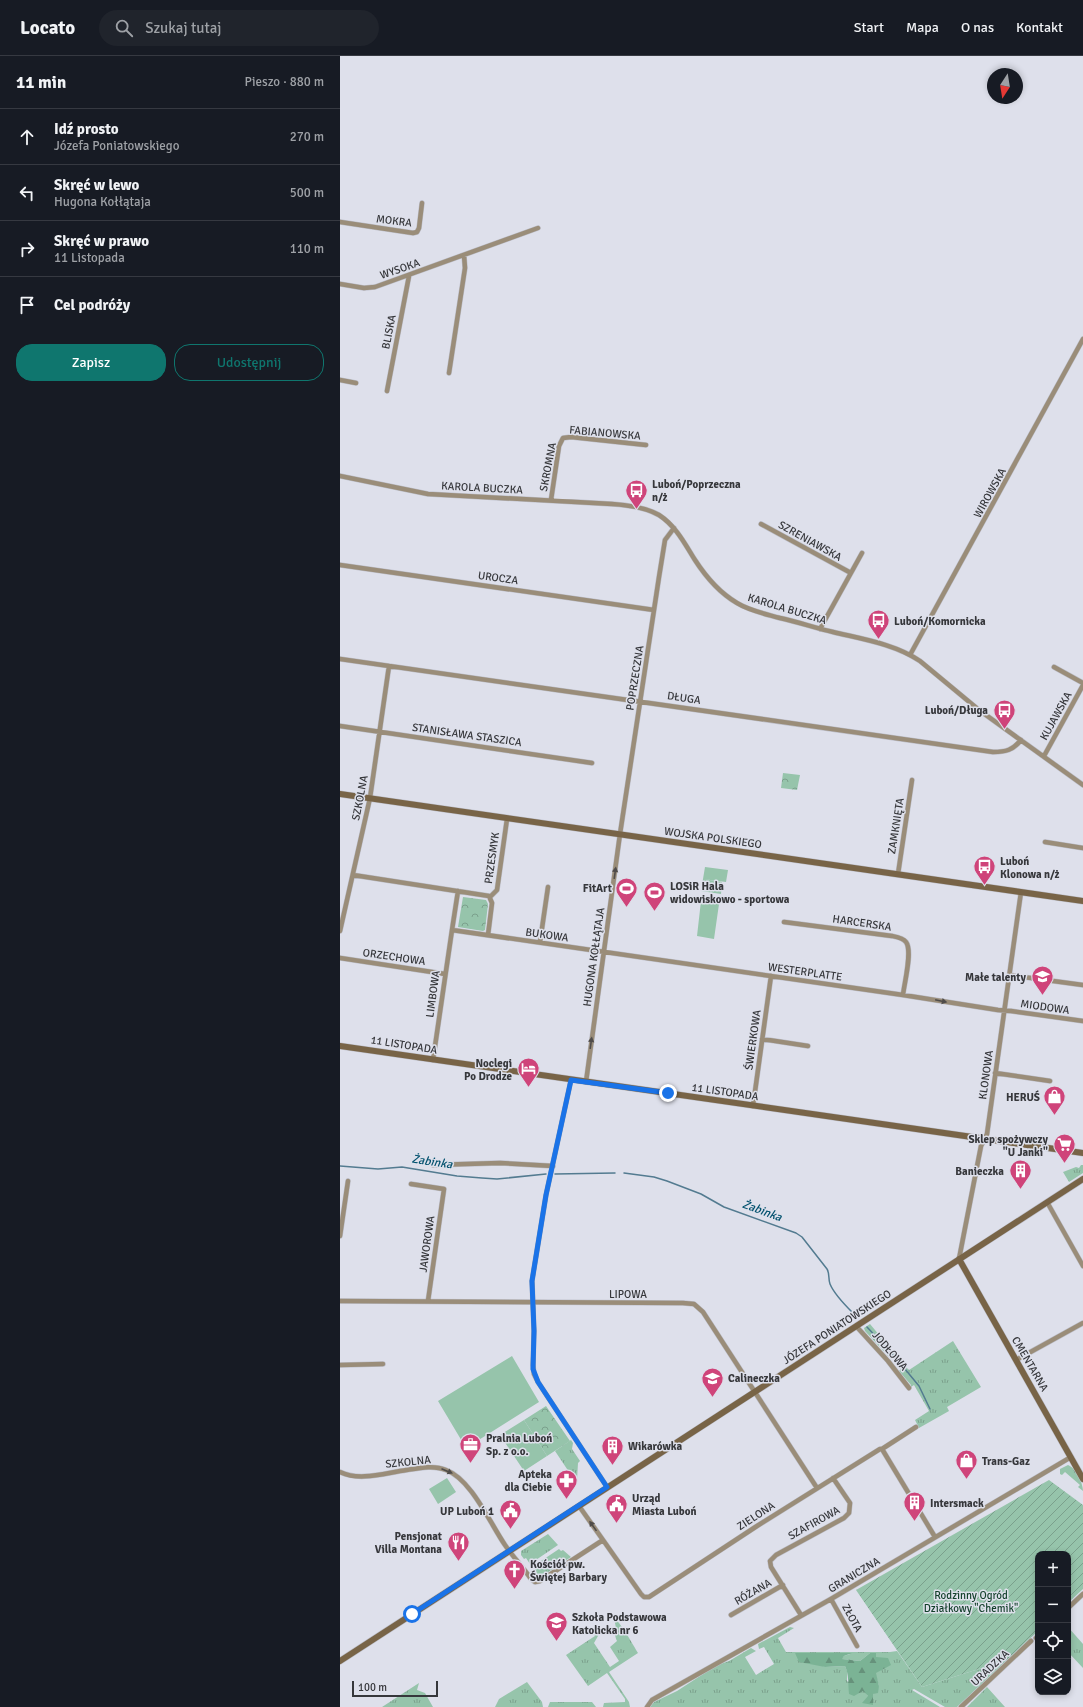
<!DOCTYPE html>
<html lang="pl">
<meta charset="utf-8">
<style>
body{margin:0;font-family:Signika,sans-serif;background:#20242c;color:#f1f3f6}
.controls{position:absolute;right:12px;bottom:12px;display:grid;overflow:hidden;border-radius:8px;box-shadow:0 2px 6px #0003}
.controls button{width:36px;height:36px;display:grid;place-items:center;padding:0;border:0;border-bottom:1px solid #363941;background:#171b24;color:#f1f3f6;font:20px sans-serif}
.compass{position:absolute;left:647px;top:12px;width:36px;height:36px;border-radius:50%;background:#171b24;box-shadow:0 2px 6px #0003;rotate:192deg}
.scale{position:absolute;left:12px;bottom:10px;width:86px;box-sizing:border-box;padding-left:4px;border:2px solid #36373b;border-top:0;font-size:11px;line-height:14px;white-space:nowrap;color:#36373b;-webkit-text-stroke:3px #dee0eb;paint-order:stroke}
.stop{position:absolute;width:12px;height:12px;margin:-9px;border:3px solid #1a73e8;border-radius:50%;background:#fff}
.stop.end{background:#1a73e8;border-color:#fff;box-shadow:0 1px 4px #0008}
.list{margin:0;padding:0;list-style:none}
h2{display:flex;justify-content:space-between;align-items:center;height:52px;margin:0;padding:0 16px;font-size:17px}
h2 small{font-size:13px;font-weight:400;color:#9ea1a6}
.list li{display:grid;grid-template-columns:26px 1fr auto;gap:12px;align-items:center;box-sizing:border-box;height:56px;padding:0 16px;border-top:1px solid #363941}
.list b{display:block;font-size:15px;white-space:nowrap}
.list p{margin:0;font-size:13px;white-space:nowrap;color:#9ea1a6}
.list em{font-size:13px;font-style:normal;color:#9ea1a6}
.actions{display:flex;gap:8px;padding:12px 16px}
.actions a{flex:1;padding:9px 0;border:1px solid #0f766e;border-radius:16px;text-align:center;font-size:14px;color:#0f766e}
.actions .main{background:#0f766e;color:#fff}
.icon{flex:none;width:22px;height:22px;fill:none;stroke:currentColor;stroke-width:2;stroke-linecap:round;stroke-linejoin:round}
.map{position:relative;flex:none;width:743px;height:1651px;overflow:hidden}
header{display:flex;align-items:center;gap:24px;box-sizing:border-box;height:56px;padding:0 20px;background:#171b24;border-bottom:1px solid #363941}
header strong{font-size:19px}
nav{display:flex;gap:22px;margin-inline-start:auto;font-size:14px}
.search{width:280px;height:36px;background:#20242c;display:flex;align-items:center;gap:10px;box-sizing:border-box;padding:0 14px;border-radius:22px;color:#9ea1a6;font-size:15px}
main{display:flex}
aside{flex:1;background:#171b24}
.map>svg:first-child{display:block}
</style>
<header>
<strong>Locato</strong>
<div class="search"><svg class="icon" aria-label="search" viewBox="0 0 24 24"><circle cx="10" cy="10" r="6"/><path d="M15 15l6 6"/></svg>Szukaj tutaj</div>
<nav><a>Start</a><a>Mapa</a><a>O nas</a><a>Kontakt</a></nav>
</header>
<main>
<aside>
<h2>11 min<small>Pieszo · 880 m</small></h2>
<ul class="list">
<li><svg class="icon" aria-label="ahead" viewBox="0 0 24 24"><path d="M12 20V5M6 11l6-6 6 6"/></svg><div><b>Idź prosto</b><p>Józefa Poniatowskiego</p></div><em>270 m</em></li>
<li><svg class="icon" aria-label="left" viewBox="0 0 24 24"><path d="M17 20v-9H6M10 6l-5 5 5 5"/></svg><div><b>Skręć w lewo</b><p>Hugona Kołłątaja</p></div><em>500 m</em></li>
<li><svg class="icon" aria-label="right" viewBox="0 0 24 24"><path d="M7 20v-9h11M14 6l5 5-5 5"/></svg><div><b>Skręć w prawo</b><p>11 Listopada</p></div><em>110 m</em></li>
<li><svg class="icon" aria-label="arrive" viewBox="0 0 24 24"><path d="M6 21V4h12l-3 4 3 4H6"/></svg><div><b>Cel podróży</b></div></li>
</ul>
<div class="actions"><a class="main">Zapisz</a><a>Udostępnij</a></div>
</aside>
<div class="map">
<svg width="743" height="1651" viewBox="0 0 743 1651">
<defs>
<pattern id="grass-tufts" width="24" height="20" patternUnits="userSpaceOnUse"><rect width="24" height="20" fill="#96c4ab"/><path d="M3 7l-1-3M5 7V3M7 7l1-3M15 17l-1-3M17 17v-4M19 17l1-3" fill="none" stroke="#7ba08c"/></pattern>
<pattern id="forest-firs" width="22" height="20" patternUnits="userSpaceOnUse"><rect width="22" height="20" fill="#7bb395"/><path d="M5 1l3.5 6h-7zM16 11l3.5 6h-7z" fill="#66927b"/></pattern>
<pattern id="park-crowns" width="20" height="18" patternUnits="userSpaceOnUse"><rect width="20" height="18" fill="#96c4ab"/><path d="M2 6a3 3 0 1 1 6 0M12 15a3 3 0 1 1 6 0" fill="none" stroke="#7ba08c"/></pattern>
<pattern id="garden-furrows" width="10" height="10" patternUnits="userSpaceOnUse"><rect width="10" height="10" fill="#96c4ab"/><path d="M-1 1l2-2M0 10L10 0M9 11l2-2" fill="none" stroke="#7ba08c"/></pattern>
</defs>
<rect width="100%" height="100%" fill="#dee0eb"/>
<path fill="url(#grass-tufts)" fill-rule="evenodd" d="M 741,1109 L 743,1109 L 743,1117 L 729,1126 L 723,1116 L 736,1111 L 739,1112 Z
M 530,1268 L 555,1298 L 550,1302 L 525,1275 L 524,1272 Z
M 613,1285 L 641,1331 L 607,1351 L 609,1355 L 579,1372 L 575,1364 L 589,1355 L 574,1329 L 571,1331 L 571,1329 L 559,1315 L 561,1313 L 558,1309 L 561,1306 L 569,1314 Z
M 231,1384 L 233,1387 L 232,1393 L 240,1405 L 238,1407 L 237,1424 L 235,1425 L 215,1395 Z
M 728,1409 C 736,1412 743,1427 743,1435 L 738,1431 L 740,1429 L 725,1416 L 722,1419 L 720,1418 L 720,1413 Z
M 208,1478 L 218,1489 L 190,1508 L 186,1502 L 184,1503 L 181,1499 L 181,1495 Z
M 219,1493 L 221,1495 L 223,1494 L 231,1501 L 199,1522 L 193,1520 L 192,1519 L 195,1516 L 192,1511 Z
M 276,1564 C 280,1566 294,1590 298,1597 L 269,1616 L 289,1646 L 290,1651 L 263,1651 L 264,1647 L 285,1646 L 285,1643 L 267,1617 L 248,1630 L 226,1599 L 255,1580 L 254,1578 L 256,1577 L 258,1580 L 254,1587 L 270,1611 L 279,1605 L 270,1591 L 277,1585 C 273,1577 277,1574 275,1567 Z
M 450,1571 L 454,1572 L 438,1582 L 446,1596 L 550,1596 L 557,1595 L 582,1631 L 667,1604 L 617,1651 L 605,1651 L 574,1633 L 572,1634 L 600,1651 L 310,1651 L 314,1646 L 337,1635 L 377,1609 L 389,1605 L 411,1592 L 416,1595 L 405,1601 L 416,1619 L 434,1608 L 424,1591 L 419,1593 L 418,1588 ZM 455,1597 L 510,1598 L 504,1600 L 501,1603 L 520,1605 L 530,1597 L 536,1597 L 535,1617 L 539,1630 L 533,1638 L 528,1640 L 523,1634 L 507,1625 L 507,1615 L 505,1610 L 485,1611 Z
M 728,1571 L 743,1588 L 743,1612 L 728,1596 Z
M 187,1626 L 202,1646 L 203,1651 L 155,1651 L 159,1643 Z
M 79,1627 L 77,1634 L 85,1637 L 93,1651 L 42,1651 Z
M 647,1631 L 665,1651 L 627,1651 Z
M 210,1646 L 252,1646 L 256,1651 L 208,1651 Z"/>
<path fill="url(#forest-firs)" d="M 455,1597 L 512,1597 L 504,1600 L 502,1603 L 520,1605 L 530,1597 L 536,1597 L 536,1601 L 548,1602 L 551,1609 L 536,1617 L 539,1630 L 538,1637 L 533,1638 L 533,1649 L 522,1647 L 528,1640 L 523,1635 L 514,1640 L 509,1638 C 508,1629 509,1618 505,1610 L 485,1611 L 459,1606 Z"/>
<path fill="url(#park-crowns)" d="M 443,717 L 460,719 L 457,734 L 441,732 Z
M 123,841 L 146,844 L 148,848 L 145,874 L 143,875 L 118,871 Z
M 206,1350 L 230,1385 L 207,1400 L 184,1364 Z"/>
<path fill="url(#garden-furrows)" d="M 709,1424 L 743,1449 L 743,1533 L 728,1547 L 728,1498 L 698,1498 L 698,1575 L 667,1604 L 582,1631 L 516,1534 Z"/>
<path fill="#96c4ab" d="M 365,811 L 388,814 L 386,826 L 363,823 Z
M 363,823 L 382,826 L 381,838 L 361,835 Z
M 361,845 L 379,848 L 374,883 L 357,880 Z
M 172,1300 L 199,1346 L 126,1392 L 98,1345 Z
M 184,1364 L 207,1400 L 184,1415 L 160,1379 Z
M 107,1422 L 116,1436 L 98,1448 L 89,1433 Z"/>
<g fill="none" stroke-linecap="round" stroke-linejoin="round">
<path stroke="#537b90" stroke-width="1.5" d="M 0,1110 L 38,1113 L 62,1111 L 117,1120 L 142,1122 L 157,1123 L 206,1118
M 284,1117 L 314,1121 L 327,1125 L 361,1138 L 384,1151 L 456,1177 L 462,1181 L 487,1213 C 490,1218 488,1223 490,1228 C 495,1240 507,1251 516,1260
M 215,1118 L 275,1117
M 527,1271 L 553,1299
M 560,1307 L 579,1330 L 590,1353"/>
<defs>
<path id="street" d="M 0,166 L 73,177 L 77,176 L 79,172 L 82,147
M 0,228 L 24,232 L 35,231 L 198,172
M 109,317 L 125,212 L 124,199
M 0,324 L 16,327
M 47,335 L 69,220
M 0,420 L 88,438 L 272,448 C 288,449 305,451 319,459 C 336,470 345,488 355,504 C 366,521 380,537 397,547 C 410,555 426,558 440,562 C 458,566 476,572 493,576 C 522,583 555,588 580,605 L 639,654 L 743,729
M 211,444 L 219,390 L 223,382 L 231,381 L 306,389
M 421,468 L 511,517
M 0,509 L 314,554
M 480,573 L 522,497
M 570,599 L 743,283
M 0,603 L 653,696 C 666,696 673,694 681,684
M 714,611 L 743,627
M 0,670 L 252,707
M 704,700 L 743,629
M 705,786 L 743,792
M 558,818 L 572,724
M 13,819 L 149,840 L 152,847 L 148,879
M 118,835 L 112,874 L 563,939 L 658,954 L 671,955 L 743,965
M 150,841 L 157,834 L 167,763
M 444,866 L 552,880 C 557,881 563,882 566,886 C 573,895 564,928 563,939
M 0,875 L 30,742 L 49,610
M 200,886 L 208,831
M 0,902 L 105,918
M 669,919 L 743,929
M 422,983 L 468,990
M 93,1004 L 112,874
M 655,1017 L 710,1025
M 231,1024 L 206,1139 L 192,1225 L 194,1275 L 193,1309 L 194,1318 L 198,1326 L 267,1431
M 246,1026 L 280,778 L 319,521 L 325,484 L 334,472
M 413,1050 L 431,920
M 93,1109 L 160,1107 L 213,1110
M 71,1128 L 104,1133 L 88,1245
M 707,1146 L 743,1210
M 0,1180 L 8,1125
M 619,1203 L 641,1090 L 647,1078 L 681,836
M 0,1245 L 343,1247 L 354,1248 L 363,1256 L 477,1432
M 516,1270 L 548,1305 L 569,1332
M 676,1304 L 743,1267
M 0,1309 L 43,1308
M 542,1393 L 576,1371
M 0,1416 C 18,1425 42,1418 60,1415 C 75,1413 92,1408 106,1414 C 131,1423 150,1467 165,1489 C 173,1501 183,1511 191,1523 L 195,1526 L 200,1525 L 263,1484 L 239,1450
M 263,1484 L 301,1538 L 304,1541 L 309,1541 L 417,1470 L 540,1393 L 542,1393 L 595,1481
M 491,1543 L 517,1590
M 728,1552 L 743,1538
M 391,1559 L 443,1529
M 461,1559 L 431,1511 L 430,1505 L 436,1499 L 504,1462 L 509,1457 L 510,1447 L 493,1422
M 696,1582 L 698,1580
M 307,1651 L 312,1644 L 491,1543 L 731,1401
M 621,1651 L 691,1585"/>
<path id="secondary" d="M 0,738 L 743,845
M 0,990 L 743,1097
M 619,1203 L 743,1423
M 0,1605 L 743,1123"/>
</defs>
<use href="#street" stroke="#bcbec8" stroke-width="5.5"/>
<use href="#secondary" stroke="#bcbec8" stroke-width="7"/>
<use href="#street" stroke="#9a8d79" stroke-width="4.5"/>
<use href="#secondary" stroke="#786447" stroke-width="6"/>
</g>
<defs><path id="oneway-solid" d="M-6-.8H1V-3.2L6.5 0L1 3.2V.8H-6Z"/></defs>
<g fill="#4f4c4a">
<use href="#oneway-solid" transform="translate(275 817) rotate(-82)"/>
<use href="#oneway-solid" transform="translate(601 945) rotate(12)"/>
<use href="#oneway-solid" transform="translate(251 987) rotate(-82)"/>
<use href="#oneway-solid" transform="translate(107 1415) rotate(23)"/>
<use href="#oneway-solid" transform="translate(253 1470) rotate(-125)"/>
</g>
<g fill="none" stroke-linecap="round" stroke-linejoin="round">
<path stroke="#1a73e8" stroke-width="5" d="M 72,1558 L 267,1431 L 198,1326 L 193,1313 L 194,1275 L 192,1225 L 206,1139 L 231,1024 L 328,1037"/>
</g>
<defs>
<symbol id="bus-pin" viewBox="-11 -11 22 30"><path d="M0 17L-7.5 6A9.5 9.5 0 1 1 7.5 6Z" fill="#cf447a" stroke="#dee0eb"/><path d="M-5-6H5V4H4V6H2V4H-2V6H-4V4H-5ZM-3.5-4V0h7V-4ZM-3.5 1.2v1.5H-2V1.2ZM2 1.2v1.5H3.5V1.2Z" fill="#fff"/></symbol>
<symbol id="stadium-pin" viewBox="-11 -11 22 30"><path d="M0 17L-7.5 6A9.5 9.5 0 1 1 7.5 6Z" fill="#cf447a" stroke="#dee0eb"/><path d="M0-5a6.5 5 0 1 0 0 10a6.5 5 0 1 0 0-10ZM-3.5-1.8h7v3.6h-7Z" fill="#fff"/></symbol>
<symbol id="school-pin" viewBox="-11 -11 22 30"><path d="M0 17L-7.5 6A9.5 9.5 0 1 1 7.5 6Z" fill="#cf447a" stroke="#dee0eb"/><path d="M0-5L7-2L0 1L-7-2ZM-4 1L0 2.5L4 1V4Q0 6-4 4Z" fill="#fff"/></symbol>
<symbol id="hotel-pin" viewBox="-11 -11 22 30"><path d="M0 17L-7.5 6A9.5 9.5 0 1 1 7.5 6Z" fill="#cf447a" stroke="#dee0eb"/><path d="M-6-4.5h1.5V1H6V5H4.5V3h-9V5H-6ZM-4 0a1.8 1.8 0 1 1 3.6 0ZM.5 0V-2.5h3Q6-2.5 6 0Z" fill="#fff"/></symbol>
<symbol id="shop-pin" viewBox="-11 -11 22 30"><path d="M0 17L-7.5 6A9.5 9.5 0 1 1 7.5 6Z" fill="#cf447a" stroke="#dee0eb"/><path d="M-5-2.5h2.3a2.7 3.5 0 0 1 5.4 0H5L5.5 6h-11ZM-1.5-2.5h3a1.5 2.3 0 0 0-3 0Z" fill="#fff"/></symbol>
<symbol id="supermarket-pin" viewBox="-11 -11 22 30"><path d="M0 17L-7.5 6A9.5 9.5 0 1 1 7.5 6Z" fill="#cf447a" stroke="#dee0eb"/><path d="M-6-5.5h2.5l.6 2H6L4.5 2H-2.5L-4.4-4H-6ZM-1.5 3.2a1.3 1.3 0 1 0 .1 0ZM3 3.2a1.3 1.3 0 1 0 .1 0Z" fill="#fff"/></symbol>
<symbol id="building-pin" viewBox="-11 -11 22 30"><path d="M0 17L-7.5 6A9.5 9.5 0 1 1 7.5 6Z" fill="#cf447a" stroke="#dee0eb"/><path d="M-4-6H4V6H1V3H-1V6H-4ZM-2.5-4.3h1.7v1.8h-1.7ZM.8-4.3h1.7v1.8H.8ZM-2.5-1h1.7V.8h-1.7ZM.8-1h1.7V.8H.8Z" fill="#fff"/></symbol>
<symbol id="office-pin" viewBox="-11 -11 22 30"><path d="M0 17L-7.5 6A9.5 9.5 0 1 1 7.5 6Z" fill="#cf447a" stroke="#dee0eb"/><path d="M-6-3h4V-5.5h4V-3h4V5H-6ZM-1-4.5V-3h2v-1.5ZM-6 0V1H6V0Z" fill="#fff"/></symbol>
<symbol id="pharmacy-pin" viewBox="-11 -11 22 30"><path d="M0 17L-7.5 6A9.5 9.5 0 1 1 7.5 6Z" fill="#cf447a" stroke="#dee0eb"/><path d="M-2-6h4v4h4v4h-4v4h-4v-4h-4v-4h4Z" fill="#fff"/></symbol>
<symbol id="civic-pin" viewBox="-11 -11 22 30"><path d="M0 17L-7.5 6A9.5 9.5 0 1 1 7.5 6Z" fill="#cf447a" stroke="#dee0eb"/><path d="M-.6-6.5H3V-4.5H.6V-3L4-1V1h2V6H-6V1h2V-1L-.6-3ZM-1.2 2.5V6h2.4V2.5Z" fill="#fff"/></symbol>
<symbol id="restaurant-pin" viewBox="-11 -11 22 30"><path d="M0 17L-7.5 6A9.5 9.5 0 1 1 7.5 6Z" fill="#cf447a" stroke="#dee0eb"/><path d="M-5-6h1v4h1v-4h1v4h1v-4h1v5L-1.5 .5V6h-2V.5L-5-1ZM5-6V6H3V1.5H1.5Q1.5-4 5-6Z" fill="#fff"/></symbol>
<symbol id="church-pin" viewBox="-11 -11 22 30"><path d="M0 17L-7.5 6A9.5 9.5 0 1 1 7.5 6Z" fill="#cf447a" stroke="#dee0eb"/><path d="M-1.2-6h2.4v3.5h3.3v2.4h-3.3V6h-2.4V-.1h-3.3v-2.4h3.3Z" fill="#fff"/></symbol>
</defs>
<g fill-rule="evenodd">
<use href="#bus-pin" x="284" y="422" width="25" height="34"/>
<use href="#bus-pin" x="526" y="552" width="25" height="34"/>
<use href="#bus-pin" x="652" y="642" width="25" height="34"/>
<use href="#bus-pin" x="632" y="798" width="25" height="34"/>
<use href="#stadium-pin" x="274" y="820" width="25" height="34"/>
<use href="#stadium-pin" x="302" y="824" width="25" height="34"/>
<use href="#school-pin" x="690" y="908" width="25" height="34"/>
<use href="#hotel-pin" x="176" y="1000" width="25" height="34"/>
<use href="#shop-pin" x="702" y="1028" width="25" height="34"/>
<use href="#supermarket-pin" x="712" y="1076" width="25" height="34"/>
<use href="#building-pin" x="668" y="1102" width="25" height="34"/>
<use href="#school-pin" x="360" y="1310" width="25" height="34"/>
<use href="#office-pin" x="118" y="1376" width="25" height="34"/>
<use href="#building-pin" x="260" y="1378" width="25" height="34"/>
<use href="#shop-pin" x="614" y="1392" width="25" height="34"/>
<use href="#pharmacy-pin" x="214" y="1412" width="25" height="34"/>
<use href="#building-pin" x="562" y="1434" width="25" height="34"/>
<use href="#civic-pin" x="264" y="1436" width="25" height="34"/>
<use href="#civic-pin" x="158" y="1442" width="25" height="34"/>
<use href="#restaurant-pin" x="106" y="1474" width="25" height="34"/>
<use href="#church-pin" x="162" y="1502" width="25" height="34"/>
<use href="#school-pin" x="204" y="1554" width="25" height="34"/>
</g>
<g text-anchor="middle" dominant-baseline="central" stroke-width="3" stroke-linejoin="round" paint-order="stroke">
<g font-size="11" fill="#36373b" stroke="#dee0eb">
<text transform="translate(54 165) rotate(7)">MOKRA</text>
<text transform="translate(60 213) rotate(-19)">WYSOKA</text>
<text transform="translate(49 276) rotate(-79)">BLISKA</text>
<text transform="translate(265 377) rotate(5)">FABIANOWSKA</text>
<text transform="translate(208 411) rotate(-79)">SKROMNA</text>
<text transform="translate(142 432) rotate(3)">KAROLA BUCZKA</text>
<text transform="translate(650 437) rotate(-61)">WIROWSKA</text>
<text transform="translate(470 485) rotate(29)">SZRENIAWSKA</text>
<text transform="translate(158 522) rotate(8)">UROCZA</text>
<text transform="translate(447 553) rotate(17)">KAROLA BUCZKA</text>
<text transform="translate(295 622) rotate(-81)">POPRZECZNA</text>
<text transform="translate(344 642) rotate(8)">DŁUGA</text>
<text transform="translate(716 660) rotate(-61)">KUJAWSKA</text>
<text transform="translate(127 679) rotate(8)">STANISŁAWA STASZICA</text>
<text transform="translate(20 742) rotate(-79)">SZKOLNA</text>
<text transform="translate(556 770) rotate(-81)">ZAMKNIĘTA</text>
<text transform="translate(373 782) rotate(8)">WOJSKA POLSKIEGO</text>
<text transform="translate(152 802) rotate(-82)">PRZESMYK</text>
<text transform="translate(522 867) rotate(8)">HARCERSKA</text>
<text transform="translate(207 879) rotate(8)">BUKOWA</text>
<text transform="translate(54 901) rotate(8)">ORZECHOWA</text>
<text transform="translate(254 901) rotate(-82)">HUGONA KOŁŁĄTAJA</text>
<text transform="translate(465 916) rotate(8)">WESTERPLATTE</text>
<text transform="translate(93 938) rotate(-82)">LIMBOWA</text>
<text transform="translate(705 951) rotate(8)">MIODOWA</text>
<text transform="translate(413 984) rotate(-82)">ŚWIERKOWA</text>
<text transform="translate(64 989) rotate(9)">11 LISTOPADA</text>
<text transform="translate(646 1019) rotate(-82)">KLONOWA</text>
<text transform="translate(385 1036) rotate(8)">11 LISTOPADA</text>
<text transform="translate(87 1188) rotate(-82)">JAWOROWA</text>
<text x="288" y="1238">LIPOWA</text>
<text transform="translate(497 1271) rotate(-33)">JÓZEFA PONIATOWSKIEGO</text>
<text transform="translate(550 1295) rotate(49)">JODŁOWA</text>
<text transform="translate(690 1308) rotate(60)">CMENTARNA</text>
<text transform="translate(68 1406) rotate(-6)">SZKOLNA</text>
<text transform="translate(416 1460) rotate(-33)">ZIELONA</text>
<text transform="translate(474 1467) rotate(-29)">SZAFIROWA</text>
<text transform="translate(514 1519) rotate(-31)">GRANICZNA</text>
<text transform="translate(413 1536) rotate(-30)">RÓŻANA</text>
<text transform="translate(512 1562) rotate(61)">ZŁOTA</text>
<text transform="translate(650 1612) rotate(-43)">URADZKA</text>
</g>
<g font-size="11" font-weight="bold" fill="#36373b" stroke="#dee0eb" text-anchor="start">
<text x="312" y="428">Luboń/Poprzeczna<tspan x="312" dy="13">n/ż</tspan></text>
<text x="554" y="565">Luboń/Komornicka</text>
<text x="648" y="654" text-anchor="end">Luboń/Długa</text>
<text x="660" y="805">Luboń<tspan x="660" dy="13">Klonowa n/ż</tspan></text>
<text x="330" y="830">LOSiR Hala<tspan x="330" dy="13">widowiskowo - sportowa</tspan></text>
<text x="272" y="832" text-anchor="end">FitArt</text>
<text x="686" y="921" text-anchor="end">Małe talenty</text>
<text x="172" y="1007" text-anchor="end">Noclegi<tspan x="172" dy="13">Po Drodze</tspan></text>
<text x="700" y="1041" text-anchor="end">HERUŚ</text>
<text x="708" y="1083" text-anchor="end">Sklep spożywczy<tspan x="708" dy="13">"U Janki"</tspan></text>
<text x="664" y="1115" text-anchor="end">Banieczka</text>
<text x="388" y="1322">Calineczka</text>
<text x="146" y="1382">Pralnia Luboń<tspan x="146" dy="13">Sp. z o.o.</tspan></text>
<text x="288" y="1390">Wikarówka</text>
<text x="642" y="1405">Trans-Gaz</text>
<text x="212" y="1418" text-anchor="end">Apteka<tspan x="212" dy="13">dla Ciebie</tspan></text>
<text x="292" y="1442">Urząd<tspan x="292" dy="13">Miasta Luboń</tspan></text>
<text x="590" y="1447">Intersmack</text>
<text x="154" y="1455" text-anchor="end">UP Luboń 1</text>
<text x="102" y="1480" text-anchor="end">Pensjonat<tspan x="102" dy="13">Villa Montana</tspan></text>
<text x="190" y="1508">Kościół pw.<tspan x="190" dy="13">Świętej Barbary</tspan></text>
<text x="232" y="1561">Szkoła Podstawowa<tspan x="232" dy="13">Katolicka nr 6</tspan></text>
</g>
<g font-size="11" fill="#123f2a" stroke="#dee0eb">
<text x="631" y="1539">Rodzinny Ogród<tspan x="631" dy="13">Działkowy "Chemik"</tspan></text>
</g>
<g font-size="12" font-style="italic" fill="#02516e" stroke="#dee0eb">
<text transform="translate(92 1106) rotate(8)">Żabinka</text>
<text transform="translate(422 1155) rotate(20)">Żabinka</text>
</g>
</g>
</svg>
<div class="controls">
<button>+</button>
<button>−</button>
<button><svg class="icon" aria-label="locate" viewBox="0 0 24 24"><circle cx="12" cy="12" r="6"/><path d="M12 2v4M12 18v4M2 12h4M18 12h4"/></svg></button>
<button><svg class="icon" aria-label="layers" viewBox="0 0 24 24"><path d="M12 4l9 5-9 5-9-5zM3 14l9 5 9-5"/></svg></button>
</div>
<svg class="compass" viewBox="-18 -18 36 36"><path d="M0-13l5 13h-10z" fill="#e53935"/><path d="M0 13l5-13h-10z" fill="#9ea1a6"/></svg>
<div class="scale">100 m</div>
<div class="stop" style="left:72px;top:1558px"></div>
<div class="stop end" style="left:328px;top:1037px"></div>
</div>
</main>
